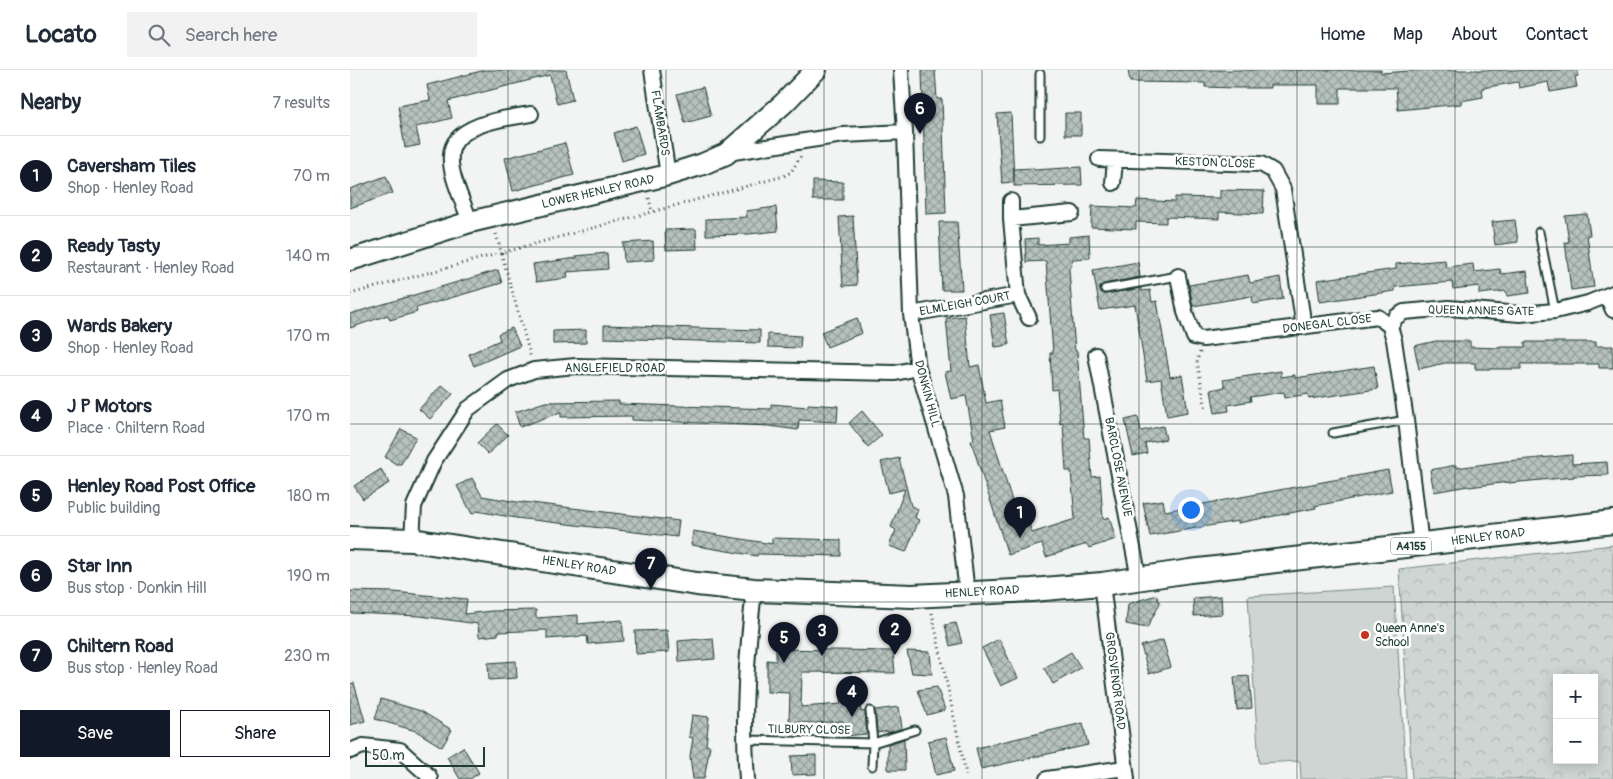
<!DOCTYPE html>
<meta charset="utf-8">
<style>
body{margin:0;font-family:Pangolin,sans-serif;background:#f2f2f3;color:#1f2937}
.controls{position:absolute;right:15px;bottom:15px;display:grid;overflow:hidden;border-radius:0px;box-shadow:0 2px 12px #0003}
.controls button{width:45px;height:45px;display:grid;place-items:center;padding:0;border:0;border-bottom:1px solid #e0e1e3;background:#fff;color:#1f2937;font:25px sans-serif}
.scale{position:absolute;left:15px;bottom:12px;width:120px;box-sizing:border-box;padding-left:5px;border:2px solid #1f3d34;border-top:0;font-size:14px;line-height:18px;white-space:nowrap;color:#1f3d34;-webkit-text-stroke:4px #fff;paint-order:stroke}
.you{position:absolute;left:840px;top:439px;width:18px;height:18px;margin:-12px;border:4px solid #fff;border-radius:50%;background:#1a73e8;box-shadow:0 0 0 8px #1a73e833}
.badge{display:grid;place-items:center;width:32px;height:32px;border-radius:50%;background:#111827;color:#fff;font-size:16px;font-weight:700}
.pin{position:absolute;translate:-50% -41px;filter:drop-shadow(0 1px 2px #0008)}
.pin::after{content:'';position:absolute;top:26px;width:18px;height:15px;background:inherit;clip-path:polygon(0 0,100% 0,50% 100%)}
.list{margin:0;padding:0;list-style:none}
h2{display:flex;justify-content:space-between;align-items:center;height:65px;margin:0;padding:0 20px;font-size:21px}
h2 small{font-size:16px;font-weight:400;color:#747a83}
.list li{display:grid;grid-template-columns:32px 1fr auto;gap:15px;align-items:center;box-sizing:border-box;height:80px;padding:0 20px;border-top:1px solid #e0e1e3}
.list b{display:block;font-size:19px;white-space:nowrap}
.list p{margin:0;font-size:16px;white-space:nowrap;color:#747a83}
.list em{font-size:16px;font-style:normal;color:#747a83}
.actions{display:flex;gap:10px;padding:15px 20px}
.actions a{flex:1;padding:11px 0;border:1px solid #111827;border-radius:0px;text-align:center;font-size:18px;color:#111827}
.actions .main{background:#111827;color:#fff}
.icon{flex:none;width:28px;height:28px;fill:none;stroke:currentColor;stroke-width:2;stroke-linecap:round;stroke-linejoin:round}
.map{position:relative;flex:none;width:1263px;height:709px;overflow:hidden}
header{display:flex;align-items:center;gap:30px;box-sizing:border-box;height:70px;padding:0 25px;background:#fff;border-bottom:1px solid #e0e1e3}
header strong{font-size:24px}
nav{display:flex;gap:28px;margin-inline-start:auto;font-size:18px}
.search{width:350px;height:45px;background:#f2f2f3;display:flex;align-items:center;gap:12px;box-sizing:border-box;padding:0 18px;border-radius:0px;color:#747a83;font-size:19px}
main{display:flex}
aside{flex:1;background:#fff}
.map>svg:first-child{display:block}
</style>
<header>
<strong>Locato</strong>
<div class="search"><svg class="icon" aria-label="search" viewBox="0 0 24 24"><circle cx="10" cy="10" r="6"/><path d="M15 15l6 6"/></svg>Search here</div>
<nav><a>Home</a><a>Map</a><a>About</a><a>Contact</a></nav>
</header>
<main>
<aside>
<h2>Nearby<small>7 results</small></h2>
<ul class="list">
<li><span class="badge">1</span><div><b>Caversham Tiles</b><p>Shop · Henley Road</p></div><em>70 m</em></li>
<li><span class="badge">2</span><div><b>Ready Tasty</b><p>Restaurant · Henley Road</p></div><em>140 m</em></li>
<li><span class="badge">3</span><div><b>Wards Bakery</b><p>Shop · Henley Road</p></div><em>170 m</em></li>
<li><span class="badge">4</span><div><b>J P Motors</b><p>Place · Chiltern Road</p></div><em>170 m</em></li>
<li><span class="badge">5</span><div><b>Henley Road Post Office</b><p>Public building</p></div><em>180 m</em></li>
<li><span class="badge">6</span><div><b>Star Inn</b><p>Bus stop · Donkin Hill</p></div><em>190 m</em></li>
<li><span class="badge">7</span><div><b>Chiltern Road</b><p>Bus stop · Henley Road</p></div><em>230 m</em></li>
</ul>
<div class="actions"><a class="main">Save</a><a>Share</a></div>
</aside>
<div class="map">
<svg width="1263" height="709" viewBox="0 0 1263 709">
<defs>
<pattern id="park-crowns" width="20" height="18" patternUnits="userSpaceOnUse" patternTransform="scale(1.25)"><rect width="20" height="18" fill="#ced5d3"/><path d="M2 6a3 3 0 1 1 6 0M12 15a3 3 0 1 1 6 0" fill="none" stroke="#b0b8b6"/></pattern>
<pattern id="building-cross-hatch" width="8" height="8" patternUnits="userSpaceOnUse" patternTransform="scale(1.25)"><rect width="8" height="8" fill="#b7c1bd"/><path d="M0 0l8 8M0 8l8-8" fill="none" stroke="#949e9a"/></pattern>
</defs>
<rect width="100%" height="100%" fill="#f2f3f3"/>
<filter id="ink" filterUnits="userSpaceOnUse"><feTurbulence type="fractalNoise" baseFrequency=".02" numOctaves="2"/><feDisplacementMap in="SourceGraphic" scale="10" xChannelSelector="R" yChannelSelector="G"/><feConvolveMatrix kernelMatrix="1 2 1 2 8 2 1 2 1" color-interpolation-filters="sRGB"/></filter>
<g filter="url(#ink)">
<path fill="url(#park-crowns)" stroke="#768984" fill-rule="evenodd" d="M 1263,475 L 1263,709 L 1062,709 L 1049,499 ZM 1207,608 L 1244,608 L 1244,690 L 1207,690 Z"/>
<path fill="#ced5d3" stroke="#768984" d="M 1044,517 L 1056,709 L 951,709 L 950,691 L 909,693 L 898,526 Z"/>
<path fill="url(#building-cross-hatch)" stroke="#1f3d34" d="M 135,0 L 216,0 L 223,30 L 207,34 L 200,5 L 98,31 L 102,48 L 66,57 L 70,75 L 55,78 L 48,36 L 80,30 L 77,15 Z
M 572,0 L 585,0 L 587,29 L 592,29 L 596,143 L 576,144 Z
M 778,0 L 1031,0 L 1031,3 L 1075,0 L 1228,0 L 1228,6 L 1225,7 L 1227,17 L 1200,22 L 1198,12 L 1169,18 L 1168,12 L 1132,18 L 1133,27 L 1111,31 L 1111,34 L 1048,40 L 1046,18 L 990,18 L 990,34 L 968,34 L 968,15 L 920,15 L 920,18 L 885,18 L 855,17 L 855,13 L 780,12 Z
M 353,17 L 361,46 L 335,53 L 327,24 Z
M 661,43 L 664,110 L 664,112 L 652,113 L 647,44 Z
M 715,43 L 731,43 L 731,65 L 715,65 Z
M 286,56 L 294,84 L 272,91 L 264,63 Z
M 215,73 L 224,105 L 163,121 L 155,88 Z
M 731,97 L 732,115 L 664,116 L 664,99 L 684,98 L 684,100 Z
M 36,106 L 43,123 L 0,138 L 0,119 Z
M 463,111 L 493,112 L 493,130 L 463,130 Z
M 870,120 L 914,121 L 913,144 L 869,142 L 869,149 L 816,147 L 816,153 L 786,152 L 786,159 L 741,157 L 742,136 L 786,138 L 787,130 L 825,132 L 825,127 L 870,128 Z
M 426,137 L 428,161 L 399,164 L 356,165 L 356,149 L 397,147 L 396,141 Z
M 1237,144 L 1240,165 L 1237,165 L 1244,217 L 1221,220 L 1215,172 L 1219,172 L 1215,146 Z
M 503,146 L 507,215 L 493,216 L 489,147 Z
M 1165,150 L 1168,172 L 1145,175 L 1142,152 Z
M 589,152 L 607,152 L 612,220 L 592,220 Z
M 346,159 L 347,179 L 316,180 L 315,160 Z
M 739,165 L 740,188 L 723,189 L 719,199 L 725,281 L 727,281 L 734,368 L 739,368 L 742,407 L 750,406 L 753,449 L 759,447 L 766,469 L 739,478 L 737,474 L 696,487 L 692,474 L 658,485 L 621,371 L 624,370 L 616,326 L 601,329 L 595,302 L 601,301 L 596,248 L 615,246 L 620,297 L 629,295 L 636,333 L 650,330 L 655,357 L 640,360 L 669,453 L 678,450 L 682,463 L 725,449 L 721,401 L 716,401 L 713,353 L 710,354 L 707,319 L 702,320 L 700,283 L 703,283 L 696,191 L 676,192 L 675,169 L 688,168 L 688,175 L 719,173 L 719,167 Z
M 303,171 L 304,190 L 274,192 L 273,173 Z
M 257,183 L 258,199 L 217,202 L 218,208 L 186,212 L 183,194 L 227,188 L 226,186 Z
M 1095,190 L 1096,197 L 1123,194 L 1124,202 L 1150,199 L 1151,204 L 1177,201 L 1180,223 L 1157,226 L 1156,221 L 1129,224 L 1129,216 L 1103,219 L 1102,212 L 1045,217 L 1045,221 L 970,232 L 967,210 L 1046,199 L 1046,194 Z
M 788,192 L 790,207 L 754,214 L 750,217 L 750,220 L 755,224 L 792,218 L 792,221 L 800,220 L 802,232 L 807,231 L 820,307 L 832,305 L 838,342 L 817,346 L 811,309 L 797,311 L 785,235 L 750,240 L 743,200 Z
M 148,200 L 152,213 L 66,238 L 67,242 L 40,250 L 38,245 L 0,258 L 0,244 Z
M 898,205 L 900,213 L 930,207 L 933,229 L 903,234 L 902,226 L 843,236 L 839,215 Z
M 654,243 L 659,275 L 645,277 L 640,245 Z
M 507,248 L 512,263 L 477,277 L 471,262 Z
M 254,255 L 410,260 L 410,273 L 254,268 Z
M 162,258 L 170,276 L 124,296 L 119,284 L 150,270 L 148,264 Z
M 236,260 L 236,273 L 203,274 L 203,261 Z
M 418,264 L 451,266 L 450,278 L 418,277 Z
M 1086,271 L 1120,271 L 1120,277 L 1150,278 L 1150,277 L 1175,277 L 1175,272 L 1246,272 L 1246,276 L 1263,276 L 1263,298 L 1249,298 L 1249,294 L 1171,294 L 1171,299 L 1125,299 L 1125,293 L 1095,293 L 1069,299 L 1064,276 Z
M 1024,296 L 1028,319 L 959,329 L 958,324 L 935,328 L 934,322 L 900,327 L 901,331 L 878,335 L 879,341 L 865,343 L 861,320 L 875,317 L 873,310 L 931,301 L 931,307 L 945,305 L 945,308 Z
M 92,315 L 103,324 L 80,349 L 69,339 Z
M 269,331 L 269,334 L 421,339 L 421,334 L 458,337 L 458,334 L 488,336 L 487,352 L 449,350 L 448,360 L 419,356 L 282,350 L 282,346 L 211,347 L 211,342 L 170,357 L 165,342 L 195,332 Z
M 512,341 L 532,365 L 518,377 L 499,353 Z
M 788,347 L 791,361 L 813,356 L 816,369 L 795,373 L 797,383 L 783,386 L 775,350 Z
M 147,354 L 158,365 L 138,384 L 127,373 Z
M 51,359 L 66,367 L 51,394 L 46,394 L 35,387 Z
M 1222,385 L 1222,394 L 1257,392 L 1258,405 L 1223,406 L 1224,407 L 1159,413 L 1159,412 L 1119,417 L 1118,416 L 1084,422 L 1080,400 L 1106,395 L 1106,398 L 1157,391 Z
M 549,388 L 561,436 L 568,439 L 565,448 L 569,450 L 556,482 L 539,476 L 546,460 L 541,457 L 555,419 L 539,423 L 531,392 Z
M 31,399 L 39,413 L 13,429 L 4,416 Z
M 1038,400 L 1042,421 L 965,436 L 966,438 L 888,453 L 888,451 L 800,466 L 793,433 L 813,430 L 815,441 Z
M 122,408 L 132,426 L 173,433 L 173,432 L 329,451 L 327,467 L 166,448 L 126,441 L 122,444 L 107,416 Z
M 343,461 L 422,474 L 422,468 L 491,470 L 491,486 L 408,484 L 407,486 L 341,475 Z
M 0,521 L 44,522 L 117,529 L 115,544 L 141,541 L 186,540 L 186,548 L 228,545 L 228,554 L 272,550 L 274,571 L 238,574 L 237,566 L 197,569 L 197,560 L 148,562 L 148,565 L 129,567 L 128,554 L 70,546 L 0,543 Z
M 806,525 L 810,533 L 797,558 L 776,554 L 778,534 Z
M 871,526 L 872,544 L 844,546 L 843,528 Z
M 606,553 L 612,573 L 600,576 L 595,555 Z
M 317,560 L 319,582 L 286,584 L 285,561 Z
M 363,568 L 365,589 L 329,592 L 328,571 Z
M 649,569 L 668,608 L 651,616 L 632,578 Z
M 813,570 L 821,597 L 799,604 L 791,576 Z
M 426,579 L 543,581 L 545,603 L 452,602 L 451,637 L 491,634 L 490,629 L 509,627 L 511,642 L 515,641 L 517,664 L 495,666 L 493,651 L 465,653 L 439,652 L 440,623 L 417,622 L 417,590 L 426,591 Z
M 557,581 L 580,582 L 582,604 L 562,603 Z
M 721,582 L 731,598 L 703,614 L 694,598 Z
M 166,591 L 167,608 L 139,610 L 138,593 Z
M 899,606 L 902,638 L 887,640 L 884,607 Z
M 4,613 L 15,651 L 0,655 L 0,614 Z
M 587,617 L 595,640 L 577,645 L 568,620 Z
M 31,629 L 71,641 L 102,660 L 92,677 L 66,661 L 25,649 Z
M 549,637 L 552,658 L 538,663 L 538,661 L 527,663 L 525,640 Z
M 342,645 L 359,647 L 356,675 L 360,676 L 354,709 L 343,709 L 340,686 L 343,668 L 339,667 Z
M 733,653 L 738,675 L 631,699 L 626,678 Z
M 596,667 L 604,701 L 586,705 L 578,671 Z
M 554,669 L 555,700 L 538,700 L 538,674 Z
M 113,677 L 129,703 L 120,709 L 110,709 L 97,687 Z
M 466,685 L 466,704 L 442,705 L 441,686 Z"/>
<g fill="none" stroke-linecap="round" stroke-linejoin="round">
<defs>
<path id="service" d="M 690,66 L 690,4
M 1189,162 L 1205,241
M 755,219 L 828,206
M 983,363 L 1056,350
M 520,641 L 523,673 L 522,696
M 394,670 L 523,673 L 565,660"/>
<path id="minor" d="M 302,0 L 318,105
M 551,0 L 555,62 L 561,244 L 568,298 L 606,426 L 617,523
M 377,83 L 493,65 L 555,62
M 749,89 L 911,94 L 923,101 L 933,119 L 954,257
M 763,113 L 765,90
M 661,131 L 661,149 L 668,225
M 661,149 L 722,143
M 120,152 C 114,133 99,105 101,85 C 102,54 157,48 181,44
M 828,206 L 835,242 L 844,267 L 853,269 L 1028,247 L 1040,256 L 1044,270 L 1056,350 L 1071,475
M 1257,226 L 1263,240
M 561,244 L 668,225 L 679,248
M 1040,256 L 1046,247 L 1054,242 L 1099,238 L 1170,244 L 1205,241 L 1238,233 L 1263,223
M 746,285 L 789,509
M 62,470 L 64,436 L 84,391 L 118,339 L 158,310 L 184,300 L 226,296 L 545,303 L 568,298
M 752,514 L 777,709
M 0,681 L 13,676 L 50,680 L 79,706 L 80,709
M 397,709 C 392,645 397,584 404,520
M 697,709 L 775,698"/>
<path id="secondary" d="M 0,190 L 120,152 L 318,105 L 353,94 L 376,84 L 434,33 L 466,0"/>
<path id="primary" d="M 0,468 L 62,470 L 347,514 L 404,520 L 562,526 L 682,520 L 752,514 L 840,501 L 1263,452"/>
</defs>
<use href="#service" stroke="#1f3d34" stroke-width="11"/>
<use href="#minor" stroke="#1f3d34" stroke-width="18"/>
<use href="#secondary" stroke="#1f3d34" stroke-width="24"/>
<use href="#primary" stroke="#1f3d34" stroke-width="26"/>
<path stroke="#1f3d34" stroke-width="3" stroke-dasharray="1 4" stroke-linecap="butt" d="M 299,128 L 302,142
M 146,164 L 181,288
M 0,224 L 434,106 L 441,102 L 451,86
M 850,282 L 847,291 L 856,340
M 582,543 L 617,709"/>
<use href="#service" stroke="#fff" stroke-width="7"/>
<use href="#minor" stroke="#fff" stroke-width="14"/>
<use href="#secondary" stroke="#fff" stroke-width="20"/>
<use href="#primary" stroke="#fff" stroke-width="22"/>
</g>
</g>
<path fill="none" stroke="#1f3d34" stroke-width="1" stroke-opacity="0.55" d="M 158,0 L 158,709M 316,0 L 316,709M 474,0 L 474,709M 632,0 L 632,709M 789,0 L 789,709M 947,0 L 947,709M 1105,0 L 1105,709M 0,177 L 1263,177M 0,354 L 1263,354M 0,532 L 1263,532"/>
<circle fill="#c8321e" stroke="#fff" stroke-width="2" cx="1015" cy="565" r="5"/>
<g text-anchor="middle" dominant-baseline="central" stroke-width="5" stroke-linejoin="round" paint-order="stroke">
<rect fill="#fff" stroke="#627771" stroke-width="1" x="1041" y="467.5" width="40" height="17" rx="4"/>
<g font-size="11" font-weight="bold" fill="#1f3d34">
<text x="1061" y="476">A4155</text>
</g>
<g font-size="12" fill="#1f3d34" stroke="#fff">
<text transform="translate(310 53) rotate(81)">FLAMBARDS</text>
<text transform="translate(865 93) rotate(2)">KESTON CLOSE</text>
<text transform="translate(248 122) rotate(-13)">LOWER HENLEY ROAD</text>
<text transform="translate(615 234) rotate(-10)">ELMLEIGH COURT</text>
<text transform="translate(1131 241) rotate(1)">QUEEN ANNES GATE</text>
<text transform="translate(977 254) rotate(-7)">DONEGAL CLOSE</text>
<text x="265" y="298">ANGLEFIELD ROAD</text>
<text transform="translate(577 324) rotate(75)">DONKIN HILL</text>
<text transform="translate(768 397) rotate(79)">BARCLOSE AVENUE</text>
<text transform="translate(1138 467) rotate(-7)">HENLEY ROAD</text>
<text transform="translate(229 496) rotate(9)">HENLEY ROAD</text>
<text transform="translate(632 522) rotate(-3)">HENLEY ROAD</text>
<text transform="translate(765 611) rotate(83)">GROSVENOR ROAD</text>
<text transform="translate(459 660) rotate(1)">TILBURY CLOSE</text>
</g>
<g font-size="12" fill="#1f3d34" stroke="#fff" text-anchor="start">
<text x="1025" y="558">Queen Anne's<tspan x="1025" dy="14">School</tspan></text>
</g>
</g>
</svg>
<div class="controls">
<button>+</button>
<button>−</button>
</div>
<div class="scale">50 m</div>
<div class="you"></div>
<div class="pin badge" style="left:670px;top:468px">1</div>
<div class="pin badge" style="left:545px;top:585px">2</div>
<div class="pin badge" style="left:472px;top:586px">3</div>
<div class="pin badge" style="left:502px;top:647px">4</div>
<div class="pin badge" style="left:434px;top:593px">5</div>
<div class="pin badge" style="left:570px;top:64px">6</div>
<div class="pin badge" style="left:301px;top:519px">7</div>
</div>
</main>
